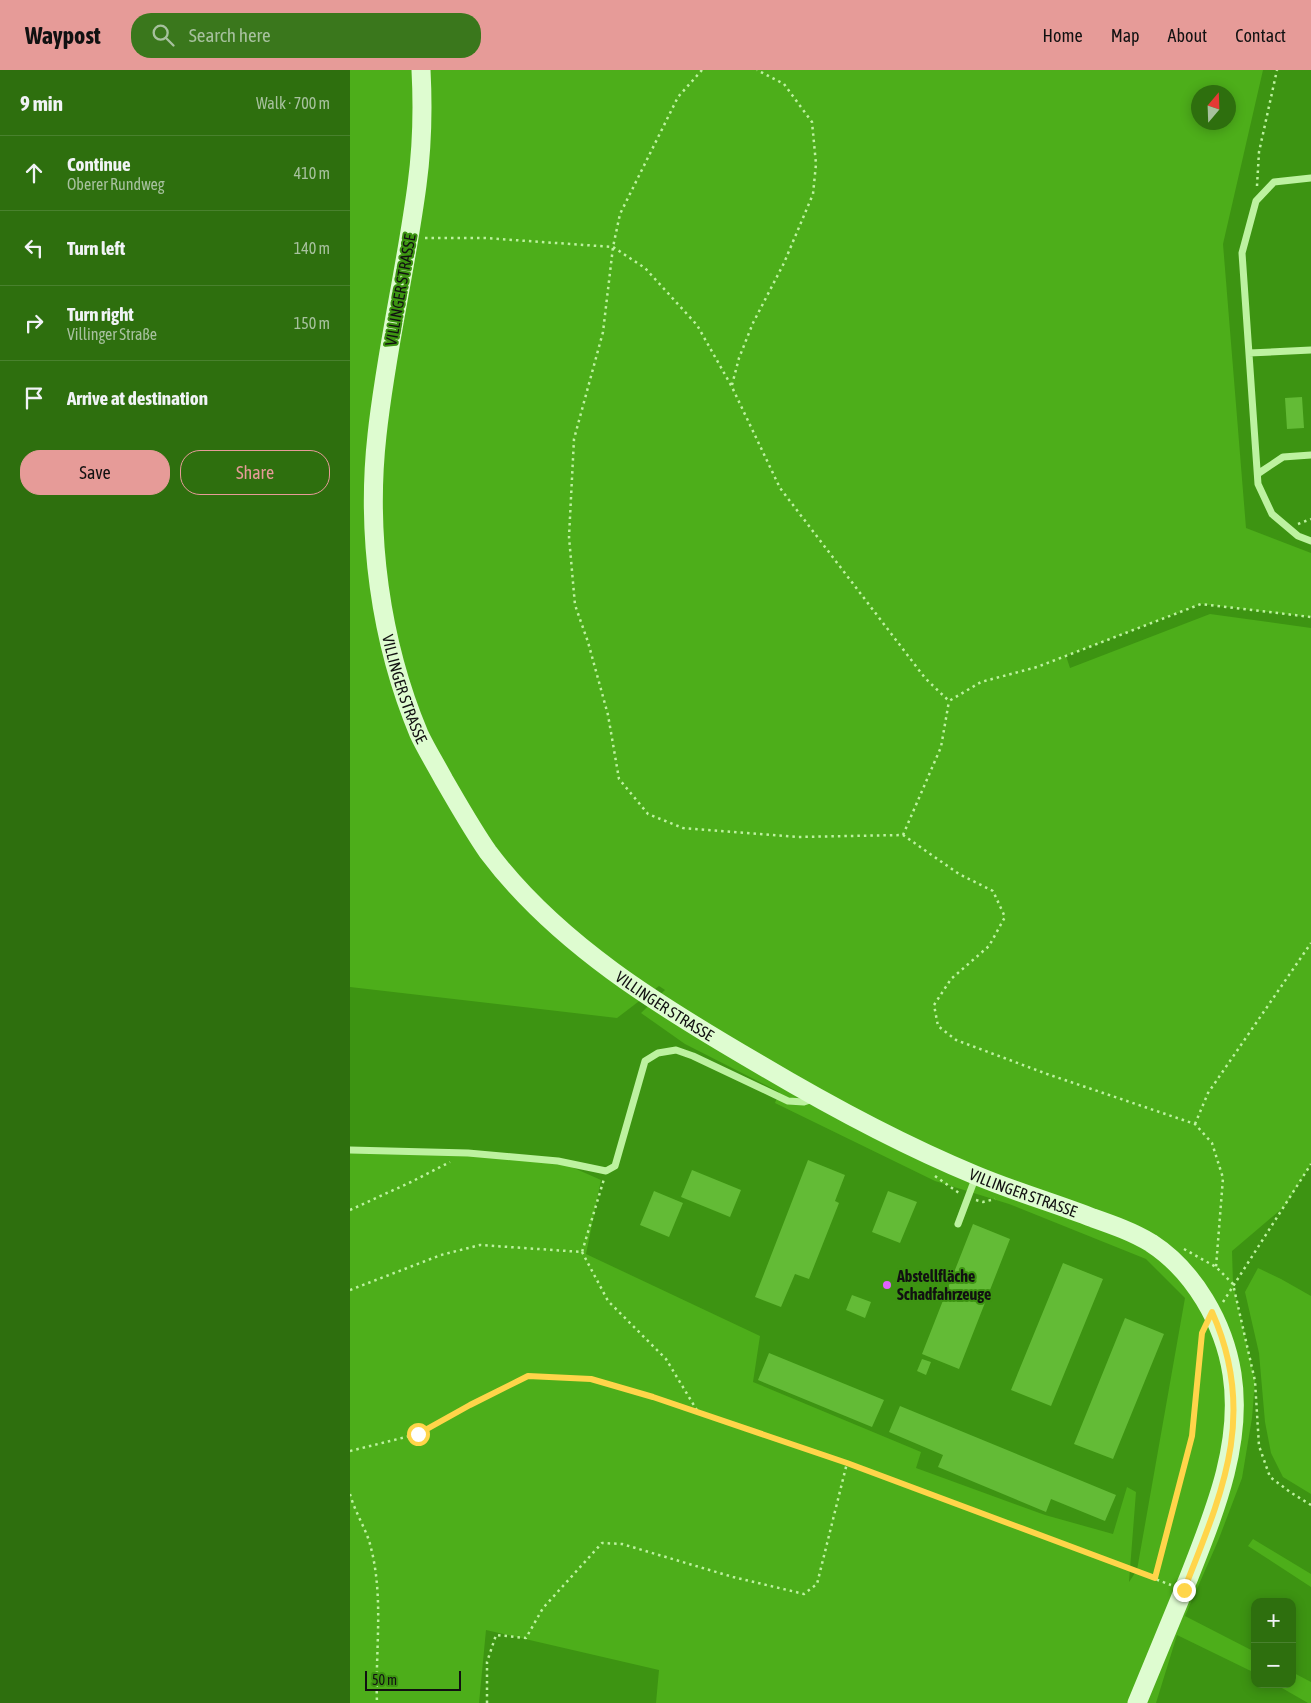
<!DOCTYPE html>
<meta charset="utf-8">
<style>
body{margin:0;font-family:"Asap Condensed",sans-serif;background:#3a771c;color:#f1f3f6}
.controls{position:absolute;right:15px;bottom:15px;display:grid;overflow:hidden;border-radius:10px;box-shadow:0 2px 12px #0003}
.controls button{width:45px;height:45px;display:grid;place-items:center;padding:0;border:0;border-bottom:1px solid #49812e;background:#2e6f0e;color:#f1f3f6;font:25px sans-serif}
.compass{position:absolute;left:841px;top:15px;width:45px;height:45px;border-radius:50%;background:#2e6f0e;box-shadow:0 2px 12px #0003;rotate:19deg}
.scale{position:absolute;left:15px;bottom:12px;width:96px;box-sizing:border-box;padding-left:5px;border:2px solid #111;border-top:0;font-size:14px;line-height:18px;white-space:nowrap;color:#111;-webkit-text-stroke:4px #3d9412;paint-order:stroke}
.stop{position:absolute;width:15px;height:15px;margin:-11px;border:4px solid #ffd54a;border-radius:50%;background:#fff}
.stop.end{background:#ffd54a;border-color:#fff;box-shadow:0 1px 5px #0008}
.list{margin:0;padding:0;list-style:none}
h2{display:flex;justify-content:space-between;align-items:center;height:65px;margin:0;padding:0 20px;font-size:21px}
h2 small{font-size:16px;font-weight:400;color:#a7c19e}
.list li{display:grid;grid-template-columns:32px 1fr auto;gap:15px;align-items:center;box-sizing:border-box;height:75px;padding:0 20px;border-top:1px solid #49812e}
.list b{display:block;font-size:19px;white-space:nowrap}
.list p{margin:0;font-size:16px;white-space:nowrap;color:#a7c19e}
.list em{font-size:16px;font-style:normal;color:#a7c19e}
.actions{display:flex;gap:10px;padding:15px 20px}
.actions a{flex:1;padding:11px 0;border:1px solid #e69b98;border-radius:20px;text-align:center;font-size:18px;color:#e69b98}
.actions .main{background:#e69b98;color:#111}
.icon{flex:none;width:28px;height:28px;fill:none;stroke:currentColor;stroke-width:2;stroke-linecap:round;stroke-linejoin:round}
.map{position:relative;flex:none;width:961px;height:1633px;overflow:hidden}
header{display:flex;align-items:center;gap:30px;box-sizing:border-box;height:70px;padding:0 25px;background:#e69b98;color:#111}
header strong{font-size:24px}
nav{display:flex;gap:28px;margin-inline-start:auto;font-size:18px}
.search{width:350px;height:45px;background:#3a771c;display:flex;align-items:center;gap:12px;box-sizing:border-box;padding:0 18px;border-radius:20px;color:#a7c19e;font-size:19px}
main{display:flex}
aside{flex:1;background:#2e6f0e}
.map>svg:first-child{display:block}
</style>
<header>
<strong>Waypost</strong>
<div class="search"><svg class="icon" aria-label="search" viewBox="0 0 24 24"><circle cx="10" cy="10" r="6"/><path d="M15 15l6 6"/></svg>Search here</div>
<nav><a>Home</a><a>Map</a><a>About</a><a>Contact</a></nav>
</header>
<main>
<aside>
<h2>9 min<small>Walk · 700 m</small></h2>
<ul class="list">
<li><svg class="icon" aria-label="ahead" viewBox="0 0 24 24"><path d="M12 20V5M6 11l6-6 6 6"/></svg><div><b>Continue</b><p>Oberer Rundweg</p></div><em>410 m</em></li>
<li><svg class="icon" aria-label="left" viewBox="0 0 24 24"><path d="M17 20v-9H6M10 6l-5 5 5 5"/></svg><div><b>Turn left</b></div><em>140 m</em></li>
<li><svg class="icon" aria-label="right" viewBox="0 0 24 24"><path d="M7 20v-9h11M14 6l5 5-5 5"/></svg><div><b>Turn right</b><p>Villinger Straße</p></div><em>150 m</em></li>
<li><svg class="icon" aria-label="arrive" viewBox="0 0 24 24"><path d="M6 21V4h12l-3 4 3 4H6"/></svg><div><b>Arrive at destination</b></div></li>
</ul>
<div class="actions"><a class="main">Save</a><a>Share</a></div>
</aside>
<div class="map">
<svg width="961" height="1633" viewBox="0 0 961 1633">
<rect width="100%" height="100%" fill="#3d9412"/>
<path fill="#4dae1a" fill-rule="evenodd" d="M 0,0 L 913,0 L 873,174 L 896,458 L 961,483 L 961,547 L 851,534 L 716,586 L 720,598 L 860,544 L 961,558 L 961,1094 L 935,1136 L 882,1181 L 883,1214 L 905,1311 L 902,1348 L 892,1408 L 868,1471 L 835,1546 L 905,1582 L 905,1603 L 827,1565 L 806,1633 L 306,1633 L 309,1600 L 136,1560 L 129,1633 L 0,1633 L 0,1080 L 118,1083 L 208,1091 L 251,1110 L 236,1184 L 410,1266 L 403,1312 L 571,1382 L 566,1398 L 695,1445 L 763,1464 L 777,1417 L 786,1422 L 779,1512 L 787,1500 L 835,1228 L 796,1189 L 659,1134 L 585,1111 L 425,1033 L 429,1022 L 335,974 L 291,943 L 315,920 L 309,916 L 267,948 L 0,917 ZM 848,22 L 878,22 L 878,52 L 848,52 Z
M 908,1198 L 931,1209 L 961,1226 L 961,1424 L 933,1407 L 921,1383 L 915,1352 L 909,1283 L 895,1222 Z
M 903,1469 L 961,1504 L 961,1517 L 898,1476 Z
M 942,1602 L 961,1612 L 961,1633 L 958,1633 L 925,1614 L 942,1614 Z"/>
<path fill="#63bb36" d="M 952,327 L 954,358 L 937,359 L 935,328 Z
M 458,1090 L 495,1105 L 485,1131 L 489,1133 L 459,1209 L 445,1204 L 431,1237 L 405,1227 Z
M 342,1100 L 391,1120 L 380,1147 L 331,1127 Z
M 304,1121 L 333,1133 L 319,1167 L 290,1155 Z
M 538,1121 L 567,1132 L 550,1173 L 522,1162 Z
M 623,1154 L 660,1169 L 609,1299 L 572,1284 Z
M 713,1193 L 753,1209 L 701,1336 L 661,1320 Z
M 502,1225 L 521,1232 L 515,1248 L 496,1240 Z
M 775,1248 L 814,1264 L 763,1389 L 724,1374 Z
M 419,1283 L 534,1330 L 522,1357 L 408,1310 Z
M 572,1289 L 581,1292 L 576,1305 L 567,1301 Z
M 550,1336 L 766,1425 L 755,1451 L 701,1429 L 696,1442 L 588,1397 L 593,1385 L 539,1362 Z"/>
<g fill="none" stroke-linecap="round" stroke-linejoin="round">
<path stroke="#bdf2a0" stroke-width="2.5" stroke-dasharray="2.5 4" stroke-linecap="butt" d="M 352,0 L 328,27 L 270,144 L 263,177 L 253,262 L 224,369 L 219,467 L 225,535 L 238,572 L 258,645 L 269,709 L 298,744 L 333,758 L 448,767 L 553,765 L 609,804 L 643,821 L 655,847 L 639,876 L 601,909 L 584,935 L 588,956 L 606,970 L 697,1004 L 845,1054 L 862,1073 L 873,1108 L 866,1197
M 907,116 L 909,82 L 927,0
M 75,168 L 135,168 L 263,177 L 295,198 L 347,255 L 382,317 L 430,418 L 575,608 L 599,631 L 631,612 L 687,597 L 851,534 L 961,547
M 382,315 L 389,288 L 403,253 L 434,193 L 463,124 L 466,94 L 462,52 L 434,14 L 407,0
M 948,454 L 961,449
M 553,765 L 591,677 L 599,631
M 845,1054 L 858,1023 L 961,873
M 585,1106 L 609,1123
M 626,1130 L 633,1132 L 645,1129
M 0,1140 L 61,1112 L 100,1092
M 834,1179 L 866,1197 L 883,1214 L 905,1311 L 909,1376 L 920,1407 L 940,1422 L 961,1435
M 232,1182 L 258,1231 L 316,1289 L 348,1342
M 0,1220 L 91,1185 L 130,1175 L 232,1182 L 254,1109
M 873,1232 L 961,1094
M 0,1381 L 68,1364 L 120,1335 L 178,1306 L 241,1309 L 303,1327 L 497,1393 L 821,1515
M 0,1424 C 5,1443 17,1460 21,1478 C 34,1529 25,1582 27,1633
M 805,1508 L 842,1366 L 853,1260
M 137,1633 L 137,1592 L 146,1565 L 176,1568 L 193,1538 L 252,1473 L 272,1474 L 383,1507 L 454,1524 L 467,1514 L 497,1393"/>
<path stroke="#bdf2a0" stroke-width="7" d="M 961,108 L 924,112 L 906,131 L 892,183 L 908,414 L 922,444 L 948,466 L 961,471
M 899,283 L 961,280
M 909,403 L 933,387 L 961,385
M 0,1080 L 118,1083 L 208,1091 L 256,1101 L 265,1096 L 295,991 L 308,983 L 326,980 L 343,986 L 438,1031 L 454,1032 L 463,1029
M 608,1154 L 626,1106"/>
<path stroke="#defcd0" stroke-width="19" id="s1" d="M 71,0 C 73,38 72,78 67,115 C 56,199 36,281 27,365 C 16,464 30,571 69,664 C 76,679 86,695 94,710 C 108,734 122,759 138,782 C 207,874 311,937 409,994 C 478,1035 550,1074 625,1105 C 663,1121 704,1133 743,1148 C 763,1155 783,1162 801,1173 C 844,1201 874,1253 882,1304 C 893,1374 864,1443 839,1507 C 822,1549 804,1591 787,1633"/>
</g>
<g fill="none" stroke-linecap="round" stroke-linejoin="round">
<path stroke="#ffd54a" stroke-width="6" d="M 68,1364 L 120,1335 L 178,1306 L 241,1309 L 303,1327 L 497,1393 L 805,1508 L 842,1366 L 852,1263 L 862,1242 C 908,1345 872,1423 834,1520"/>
</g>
<circle fill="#e262ff" stroke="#3d9412" stroke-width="2" cx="537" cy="1215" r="5"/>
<g text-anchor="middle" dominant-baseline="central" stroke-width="4" stroke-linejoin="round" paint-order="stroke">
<g font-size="16" fill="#111" stroke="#3d9412">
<text transform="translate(50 220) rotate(-80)">VILLINGER STRASSE</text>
<text stroke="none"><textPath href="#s1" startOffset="626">VILLINGER STRASSE</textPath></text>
<text stroke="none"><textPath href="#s1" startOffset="1046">VILLINGER STRASSE</textPath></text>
<text stroke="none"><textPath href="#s1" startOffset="1451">VILLINGER STRASSE</textPath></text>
</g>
<g font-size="16" font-weight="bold" fill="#111" stroke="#3d9412" text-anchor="start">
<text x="547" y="1206">Abstellfläche<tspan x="547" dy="18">Schadfahrzeuge</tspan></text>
</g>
</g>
</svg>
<div class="controls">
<button>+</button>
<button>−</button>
</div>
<svg class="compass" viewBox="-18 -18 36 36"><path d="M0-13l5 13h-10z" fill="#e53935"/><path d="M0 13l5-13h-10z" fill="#a7c19e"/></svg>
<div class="scale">50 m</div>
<div class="stop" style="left:68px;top:1364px"></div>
<div class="stop end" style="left:834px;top:1520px"></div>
</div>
</main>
